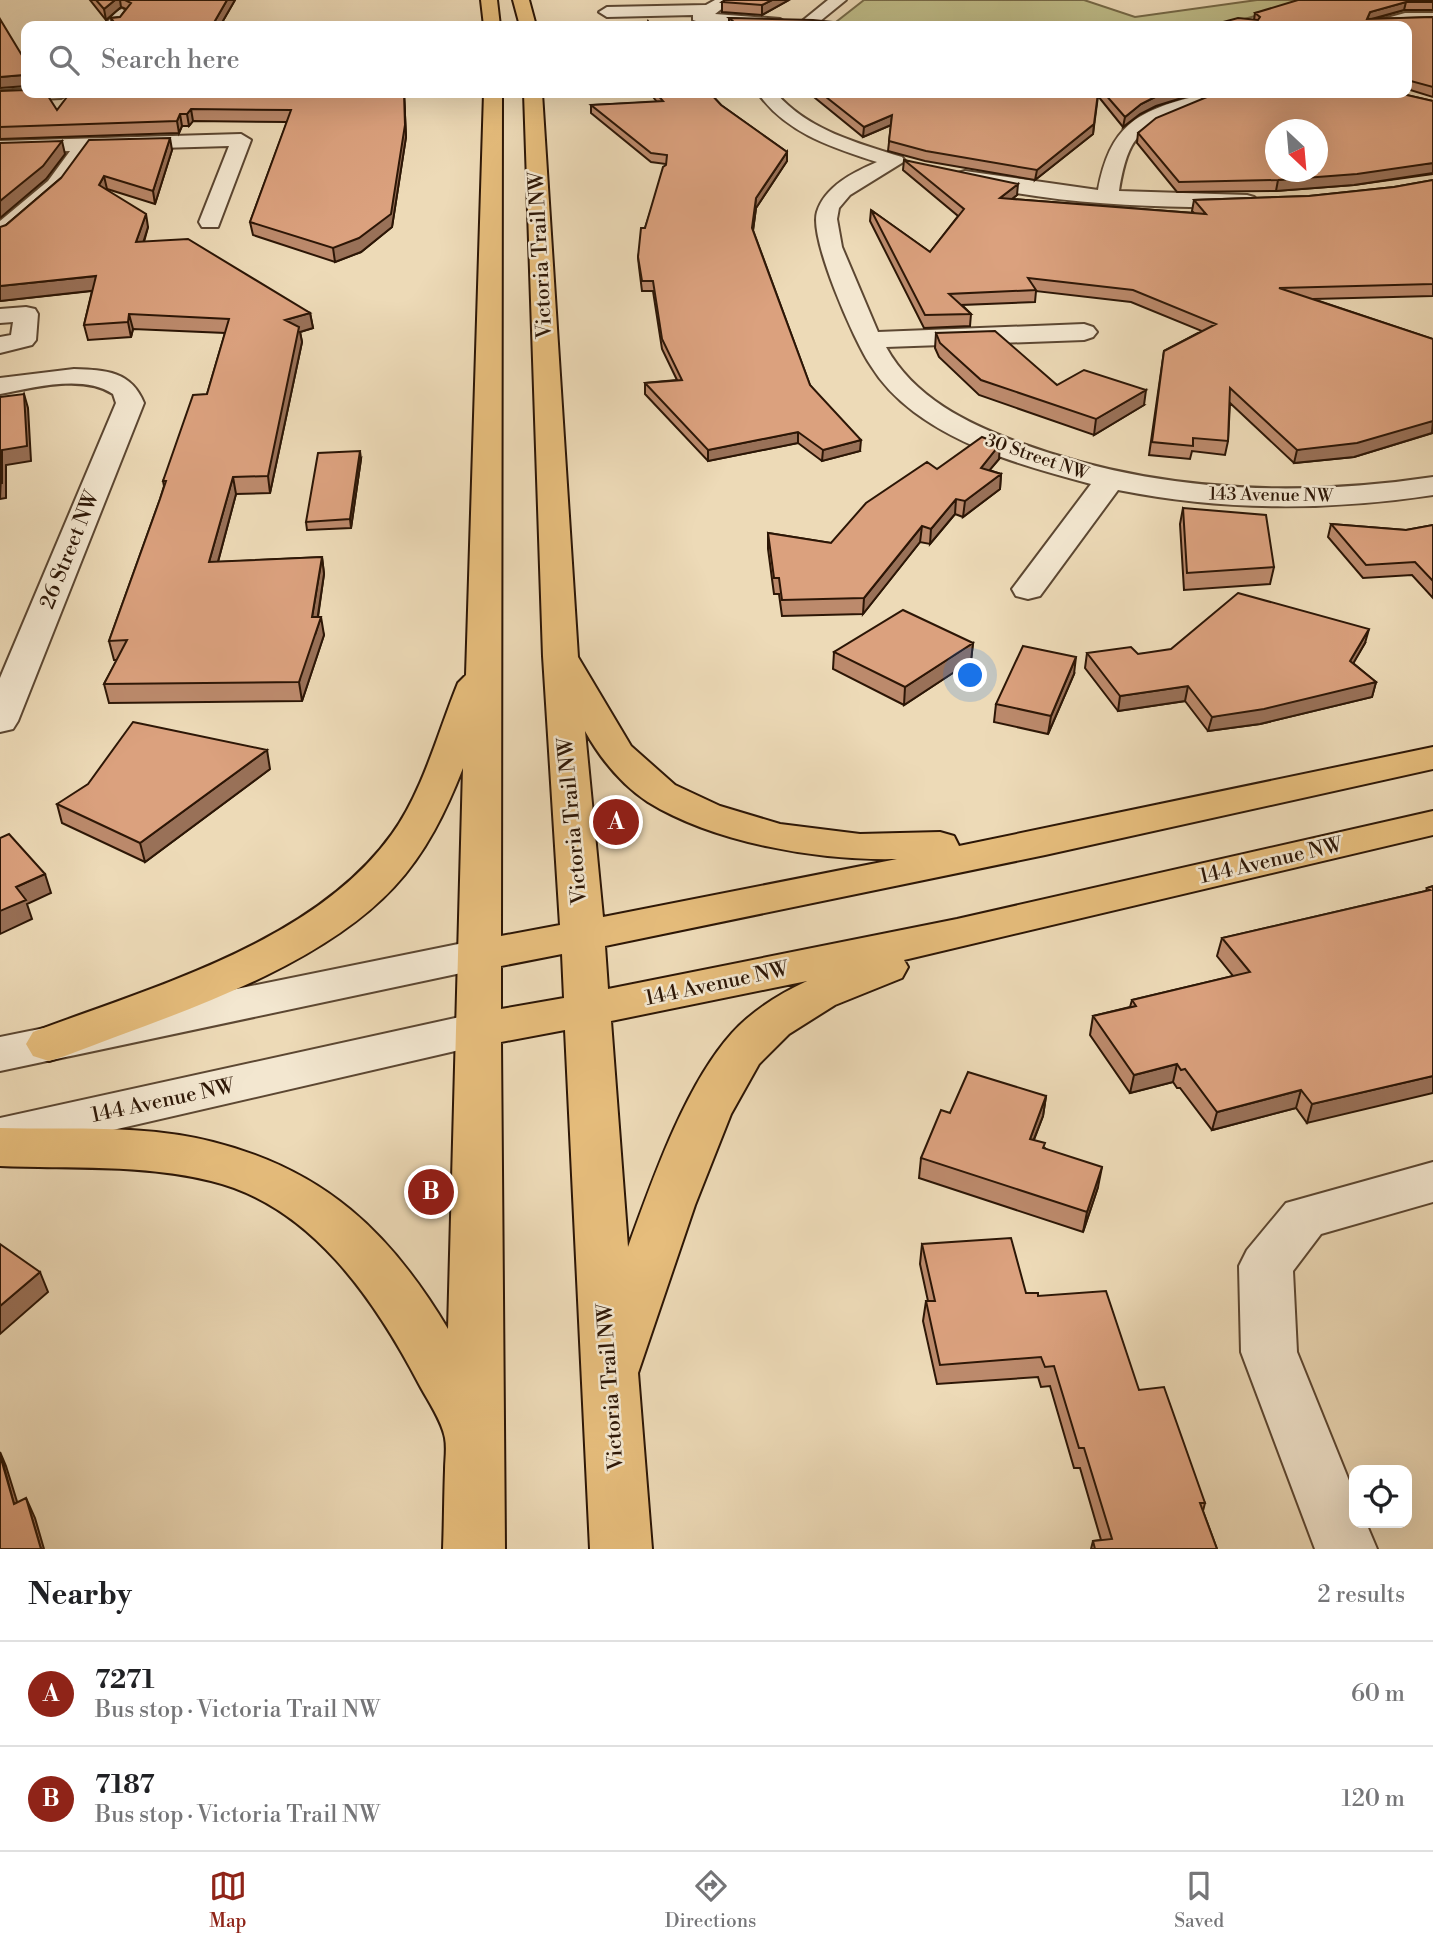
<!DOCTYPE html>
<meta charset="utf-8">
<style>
body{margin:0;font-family:"Libre Bodoni",serif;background:#f2f2f2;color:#202124}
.controls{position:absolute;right:21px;bottom:21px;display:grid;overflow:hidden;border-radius:14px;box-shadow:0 7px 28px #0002}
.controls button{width:63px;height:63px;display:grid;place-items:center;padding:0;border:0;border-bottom:2px solid #e0e0e0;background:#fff;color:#202124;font:35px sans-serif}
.compass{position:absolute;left:1265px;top:119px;width:63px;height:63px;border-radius:50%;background:#fff;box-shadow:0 7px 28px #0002;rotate:154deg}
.you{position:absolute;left:971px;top:676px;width:24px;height:24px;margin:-18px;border:5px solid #fff;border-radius:50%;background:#1a73e8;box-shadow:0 0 0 10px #1a73e833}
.badge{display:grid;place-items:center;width:46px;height:46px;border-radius:50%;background:#8f2418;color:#fff;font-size:23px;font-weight:700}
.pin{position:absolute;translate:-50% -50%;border:4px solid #fff;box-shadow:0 2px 7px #0006}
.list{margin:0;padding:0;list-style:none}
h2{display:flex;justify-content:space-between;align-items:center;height:91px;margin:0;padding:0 28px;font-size:30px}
h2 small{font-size:23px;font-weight:400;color:#757577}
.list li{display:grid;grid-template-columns:46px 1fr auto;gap:21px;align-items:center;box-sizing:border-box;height:105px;padding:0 28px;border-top:2px solid #e0e0e0}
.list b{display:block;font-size:26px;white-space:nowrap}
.list p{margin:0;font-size:23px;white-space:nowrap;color:#757577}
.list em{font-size:23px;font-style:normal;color:#757577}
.icon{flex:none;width:38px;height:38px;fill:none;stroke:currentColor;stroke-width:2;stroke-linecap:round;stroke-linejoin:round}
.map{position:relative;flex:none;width:1433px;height:1549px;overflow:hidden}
.search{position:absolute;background:#fff;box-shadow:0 7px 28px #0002;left:21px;right:21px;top:21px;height:77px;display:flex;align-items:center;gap:18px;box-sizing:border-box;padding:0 24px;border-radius:14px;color:#757577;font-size:26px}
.sheet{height:301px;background:#fff}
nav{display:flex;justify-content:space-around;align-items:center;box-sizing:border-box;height:98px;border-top:2px solid #e0e0e0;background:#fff;font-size:19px;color:#757577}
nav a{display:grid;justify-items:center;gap:4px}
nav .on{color:#8f2418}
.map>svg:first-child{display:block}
</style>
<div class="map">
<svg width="1433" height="1549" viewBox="0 0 1433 1549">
<rect width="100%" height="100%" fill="#eddab7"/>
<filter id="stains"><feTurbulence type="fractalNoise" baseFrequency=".00286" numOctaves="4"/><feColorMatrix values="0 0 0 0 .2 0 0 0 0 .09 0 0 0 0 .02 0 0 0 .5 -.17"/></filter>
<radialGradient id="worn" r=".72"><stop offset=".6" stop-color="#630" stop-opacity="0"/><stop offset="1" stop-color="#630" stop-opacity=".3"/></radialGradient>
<path fill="#c0bd89" stroke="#766a48" stroke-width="2" d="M 864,0 L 1084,0 L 1135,17 L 1257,0 L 1313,0 L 1219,26 L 885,26 L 836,22 Z"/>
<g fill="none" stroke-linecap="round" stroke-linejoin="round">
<defs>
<path id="minor" d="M 715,0 L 733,0 L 715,14 L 780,19 L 788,24 L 786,26 L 699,22 L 693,20 L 693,15 L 607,17 L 599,12 L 607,7 L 706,5 Z
M 828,0 L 846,0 L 814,26 L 796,26 Z
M 122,9 L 130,14 L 120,26 L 104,26 L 117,11 Z
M 1405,13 L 1433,13 L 1433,23 L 1367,26 L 1369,23 Z
M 26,89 L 26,93 L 70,93 L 61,98 L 0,101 L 0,91 Z
M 758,93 L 776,93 C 808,130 857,143 902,157 L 905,161 L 850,195 L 839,208 L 837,219 L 842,247 L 878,332 L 1084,324 L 1093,327 L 1097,332 L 1093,337 L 1084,340 L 886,347 C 914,398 968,424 1020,443 C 1154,492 1293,498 1433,477 L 1433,495 C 1327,511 1223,511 1118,490 L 1040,596 L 1028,599 L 1016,596 L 1012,589 L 1091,484 C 1031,468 965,450 914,412 C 897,399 882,384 871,366 C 854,341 809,238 817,212 C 825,186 854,172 877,162 C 832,147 786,133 758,93 Z
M 1197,96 L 1203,97 L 1206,101 L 1203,105 C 1145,129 1130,124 1119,191 L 1247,195 L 1254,197 L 1258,201 L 1254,205 C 1234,211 1210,208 1190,207 C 1113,206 1033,200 958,181 L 955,177 L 958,173 L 965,171 L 1098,190 C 1110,127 1135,111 1197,96 Z
M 241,134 L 251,140 L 218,227 L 202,227 L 199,222 L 229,146 L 90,150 L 62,189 L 8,237 L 0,239 L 0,221 L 48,181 L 70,151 L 0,153 L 0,141 Z
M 26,307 L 35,309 L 38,314 L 36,340 L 32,345 L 0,353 L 0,337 L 11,335 L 13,322 L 0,323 L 0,309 Z
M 74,369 C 106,370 131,371 144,403 L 18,721 L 13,729 L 0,732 L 0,678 L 116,403 L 113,394 C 83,374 33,388 0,394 L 0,378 Z
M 478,940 L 494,944 L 500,955 L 494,966 L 0,1071 L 0,1037 Z
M 478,1013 L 494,1018 L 501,1030 L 494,1042 L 0,1156 L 0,1118 Z
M 1433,1162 L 1433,1202 L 1321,1234 L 1293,1271 L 1297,1352 L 1354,1493 L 1354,1523 L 1366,1523 L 1377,1549 L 1315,1549 L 1241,1352 L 1239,1266 L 1247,1250 L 1286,1203 Z"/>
<path id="major" d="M 481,0 L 497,0 L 500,26 L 484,26 Z
M 513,0 L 529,0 L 536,26 L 520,26 Z
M 484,93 L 502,93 L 501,936 L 560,925 L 543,656 L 524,93 L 542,93 L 578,657 L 631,746 L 675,785 L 720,806 L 780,824 L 860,834 L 940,832 L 954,836 L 959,846 L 1433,747 L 1433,769 L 1045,855 L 605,946 L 608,989 L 957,919 L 1433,811 L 1433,835 L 904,960 L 908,967 L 902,978 L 835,1005 L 789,1034 L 759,1064 L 731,1114 L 695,1205 L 638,1373 L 652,1549 L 590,1549 L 565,1030 L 501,1042 L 505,1549 L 443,1549 C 444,1523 444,1496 445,1470 C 445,1460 447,1448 445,1438 C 442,1421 428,1401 420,1386 C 375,1300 311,1205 211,1181 C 143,1164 69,1169 0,1166 L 0,1128 C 70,1130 145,1124 213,1142 C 324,1170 390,1232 448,1329 L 463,768 C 446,811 426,853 394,887 C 316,971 171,1015 65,1056 L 49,1061 L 33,1056 L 26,1044 L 33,1032 C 152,987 314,943 392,834 C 423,791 438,732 458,683 L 466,675 ZM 585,731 C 600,758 622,785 648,802 C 714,843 820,861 897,859 L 603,917 ZM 562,954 L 564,998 L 501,1009 L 501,966 ZM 807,981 C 779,994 752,1011 732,1033 C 685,1085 652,1181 628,1247 L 611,1021 Z"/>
</defs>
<use href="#minor" stroke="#5c4732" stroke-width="4"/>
<use href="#major" stroke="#2c1606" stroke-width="4"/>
<use href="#minor" fill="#f3e7d0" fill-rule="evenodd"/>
<use href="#major" fill="#e6bd7c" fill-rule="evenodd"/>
</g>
<path fill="#bc8a6c" stroke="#2c1606" stroke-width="2" d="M 90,0 L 235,0 L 220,26 L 112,26 L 111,18 L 120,17 L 126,9 L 121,7 L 106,20 Z
M 789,0 L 762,15 L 722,12 L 722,2 Z
M 1433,0 L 1433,10 L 1404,10 L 1373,19 L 1433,17 L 1433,97 L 1407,89 L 1407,26 L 1212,25 L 1254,20 L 1255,13 Z
M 729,18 L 873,26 L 729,26 Z
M 0,91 L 57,110 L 381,96 L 404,93 L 406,137 L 392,227 L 361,252 L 335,262 L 253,235 L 250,222 L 287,122 L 193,121 L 189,126 L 182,126 L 179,133 L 0,139 Z
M 650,93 L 710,93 L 721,105 L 787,152 L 787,161 L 756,208 L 753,230 L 810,385 L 860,451 L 822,461 L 798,443 L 708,461 L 645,394 L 645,383 L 677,380 L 662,349 L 653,291 L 642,291 L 639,267 L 638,257 L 645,228 L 666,164 L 651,162 L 591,113 L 591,105 L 657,102 Z
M 809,93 L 1398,93 L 1433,101 L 1433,174 L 1354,185 L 1276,191 L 1177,192 L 1137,143 L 1138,133 L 1205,98 L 1197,93 L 1156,106 L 1140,114 L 1123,127 L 1098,96 L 1093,134 L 1035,180 L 925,161 L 888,151 L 891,125 L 863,137 Z
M 172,150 L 155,204 L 107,189 L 106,190 L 148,227 L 144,242 L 310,313 L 313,328 L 300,332 L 302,342 L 270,493 L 236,494 L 218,562 L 322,557 L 324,574 L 318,617 L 324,635 L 302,701 L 109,703 L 104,684 L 117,660 L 114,660 L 109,641 L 160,499 L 164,486 L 163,481 L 207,394 L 225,333 L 133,329 L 131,337 L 88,340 L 84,325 L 92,291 L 0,301 L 6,225 L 61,178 Z
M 904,160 L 1017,195 L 1012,199 L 1194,213 L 1192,211 L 1194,200 L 1309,196 L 1394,187 L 1433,180 L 1433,296 L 1313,299 L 1433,339 L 1433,433 L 1354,457 L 1294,463 L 1230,403 L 1228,441 L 1225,455 L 1192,451 L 1190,459 L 1149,455 L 1164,351 L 1202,331 L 1131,302 L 1036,291 L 1035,302 L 962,305 L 971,314 L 970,326 L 924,328 L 870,221 L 871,210 L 930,252 L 958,216 L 903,170 Z
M 936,333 L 1057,385 L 1144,405 L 1094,435 L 979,395 L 939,357 L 935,348 Z
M 361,459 L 351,528 L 307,530 L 306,522 Z
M 999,459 L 989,470 L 1001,474 L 1000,489 L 963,517 L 955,514 L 930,544 L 920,542 L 863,614 L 782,616 L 779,594 L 774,594 L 768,549 L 768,533 L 831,543 L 937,469 Z
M 1183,508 L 1274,567 L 1270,584 L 1184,590 L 1180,524 Z
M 1331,524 L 1406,530 L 1433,525 L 1433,598 L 1412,575 L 1363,578 L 1328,537 Z
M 973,643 L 971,661 L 904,705 L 833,669 L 834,652 Z
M 1365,643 L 1353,663 L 1376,682 L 1372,697 L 1260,724 L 1208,731 L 1185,701 L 1118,711 L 1085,668 L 1087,653 L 1138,654 Z
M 1074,674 L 1048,734 L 994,722 L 996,704 Z
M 270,769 L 145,862 L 62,823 L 57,804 Z
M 1433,886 L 1307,1123 L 1296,1108 L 1212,1130 L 1180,1088 L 1177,1088 L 1173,1082 L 1130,1093 L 1090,1035 L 1093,1016 L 1130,1007 L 1132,1000 L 1233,976 L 1217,956 L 1222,938 L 1426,891 L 1427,888 Z
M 1046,1096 L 1043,1116 L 1034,1140 L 1098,1187 L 1083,1232 L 919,1178 L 921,1158 L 950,1113 Z
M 922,1244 L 1026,1293 L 1038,1296 L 1139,1390 L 1205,1503 L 1203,1511 L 1217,1549 L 1091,1549 L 1093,1541 L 1101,1540 L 1080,1468 L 1074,1468 L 1050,1386 L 1041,1387 L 1038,1377 L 937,1384 L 923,1321 L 926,1301 L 928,1301 L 920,1264 Z"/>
<path fill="#997158" stroke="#2c1606" stroke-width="2" d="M 115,0 L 120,0 L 121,7 L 106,20 L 104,9 Z
M 227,0 L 235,0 L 220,26 L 212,26 Z
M 772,0 L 789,0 L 762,15 L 762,5 Z
M 1406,2 L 1404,10 L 1368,20 L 1367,19 L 1370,12 Z
M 23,75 L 26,86 L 0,88 L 0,77 Z
M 404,93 L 406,137 L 392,227 L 361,252 L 335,262 L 333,248 Z
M 1169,93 L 1198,93 L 1156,106 L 1140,114 L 1123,127 L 1125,117 L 1141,104 L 1157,96 Z
M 191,109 L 193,121 L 189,126 L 187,114 Z
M 180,114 L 182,126 L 179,133 L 177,121 Z
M 892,115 L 891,125 L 863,137 L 864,127 Z
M 1094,124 L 1093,134 L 1035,180 L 1037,170 Z
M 170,138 L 172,150 L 155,204 L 153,191 Z
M 62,141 L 65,154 L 46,179 L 0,218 L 0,201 Z
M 787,152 L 787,161 L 756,208 L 752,238 L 756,198 Z
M 1433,163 L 1433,173 L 1354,185 L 1276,191 L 1278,180 Z
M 104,176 L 107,189 L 102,199 L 99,185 Z
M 1018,184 L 1017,195 L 999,209 L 1000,198 Z
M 146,214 L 148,227 L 139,256 L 136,242 Z
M 96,276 L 99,290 L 0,301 L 0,286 Z
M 310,313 L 313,328 L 300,332 L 302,342 L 270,493 L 268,476 L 285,320 Z
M 129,314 L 133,329 L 131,337 L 128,322 Z
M 1146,390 L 1144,405 L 1094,435 L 1096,419 Z
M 24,394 L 28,408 L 31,461 L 6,465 L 6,498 L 0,499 L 2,450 Z
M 1433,421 L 1432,433 L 1354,457 L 1294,463 L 1297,450 Z
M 798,432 L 798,443 L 708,461 L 708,450 Z
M 861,440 L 860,451 L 822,461 L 823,450 Z
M 1000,444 L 999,459 L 979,483 L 981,468 Z
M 360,451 L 361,459 L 351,528 L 350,519 Z
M 1001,474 L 1000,489 L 963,517 L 965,501 Z
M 233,477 L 236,494 L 213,580 L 209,562 Z
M 956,499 L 955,514 L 930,544 L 931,529 Z
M 922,526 L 920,542 L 863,614 L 864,598 Z
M 322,557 L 324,574 L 315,635 L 321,617 L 324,635 L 302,701 L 299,682 L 312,617 Z
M 1369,629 L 1365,643 L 1346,676 L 1350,661 Z
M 973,643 L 971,661 L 904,705 L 905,687 Z
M 1076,657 L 1074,674 L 1048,734 L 1051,716 Z
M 1376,682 L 1372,697 L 1260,724 L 1208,731 L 1212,717 Z
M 1188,686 L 1185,701 L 1118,711 L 1120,696 Z
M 267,750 L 270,769 L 145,862 L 140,843 Z
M 45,874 L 51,893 L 27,904 L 32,919 L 0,934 L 0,911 L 16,887 Z
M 1177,1064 L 1173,1082 L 1130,1093 L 1134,1075 Z
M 1433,1076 L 1433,1093 L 1307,1123 L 1312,1104 Z
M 1301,1090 L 1296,1108 L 1212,1130 L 1217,1112 Z
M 1046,1096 L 1043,1116 L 1026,1159 L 1030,1139 Z
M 1102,1167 L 1098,1187 L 1083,1232 L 1087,1212 Z
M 40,1272 L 48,1292 L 0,1334 L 0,1306 Z
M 0,1452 L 6,1466 L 24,1524 L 14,1504 Z
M 26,1498 L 35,1518 L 44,1549 L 41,1549 Z"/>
<path fill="#dba17e" stroke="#2c1606" stroke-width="2" fill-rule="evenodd" d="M 96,0 L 115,0 L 104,9 Z
M 125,0 L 227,0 L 212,26 L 117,26 L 111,18 L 120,17 L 131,3 Z
M 725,0 L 772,0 L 762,5 L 722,2 Z
M 1298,0 L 1433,0 L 1433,2 L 1406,2 L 1370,12 L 1367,19 L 1433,17 L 1433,87 L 1407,80 L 1407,26 L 1196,26 L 1205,24 L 1212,25 L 1238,18 L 1258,20 L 1260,17 L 1255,13 Z
M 729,18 L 813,20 L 873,26 L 739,26 Z
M 0,19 L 26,62 L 26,79 L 23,75 L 0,77 Z
M 648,21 L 652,26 L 646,26 Z
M 26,90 L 26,93 L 46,93 L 57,110 L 70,93 L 366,93 L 381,96 L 404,93 L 405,125 L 391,214 L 359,238 L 333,248 L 250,222 L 291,110 L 191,109 L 187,114 L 180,114 L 177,121 L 0,127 L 0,91 Z
M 656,93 L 710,93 L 721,105 L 787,152 L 756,198 L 752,228 L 810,385 L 861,440 L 823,450 L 798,432 L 708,450 L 645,383 L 682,380 L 662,339 L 653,281 L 642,281 L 638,257 L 641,228 L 645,228 L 663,167 L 666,165 L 667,155 L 651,153 L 591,105 L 663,101 Z
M 821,93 L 1098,93 L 1094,124 L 1037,170 L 926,151 L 889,141 L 892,115 L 864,127 Z
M 1104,93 L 1169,93 L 1157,96 L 1141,104 L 1125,117 Z
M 1208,93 L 1398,93 L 1433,101 L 1433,163 L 1357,174 L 1278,180 L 1179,182 L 1138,133 L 1156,118 L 1207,97 ZM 1276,130 L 1318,130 L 1318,172 L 1276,172 Z
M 170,138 L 153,191 L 104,176 L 99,185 L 146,214 L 136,242 L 188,239 L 310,313 L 285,320 L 299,327 L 268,476 L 233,477 L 209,562 L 322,557 L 312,617 L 321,617 L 299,682 L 104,684 L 127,640 L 109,641 L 160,499 L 166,481 L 163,481 L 193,395 L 207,394 L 229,319 L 129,314 L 128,322 L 84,325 L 96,276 L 0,286 L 0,227 L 6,225 L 61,178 L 89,140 Z
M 62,141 L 43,166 L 0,201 L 0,143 Z
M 904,160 L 1018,184 L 1000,198 L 1206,214 L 1194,200 L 1309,196 L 1394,187 L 1433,180 L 1433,284 L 1279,288 L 1433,339 L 1433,421 L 1357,443 L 1297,450 L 1230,388 L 1228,441 L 1193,438 L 1193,446 L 1152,442 L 1164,351 L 1216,324 L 1133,290 L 1028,278 L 1036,290 L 949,294 L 971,314 L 925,315 L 871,210 L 930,252 L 964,209 Z
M 995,331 L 1057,385 L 1084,370 L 1146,390 L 1096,419 L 981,380 L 940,343 L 936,333 Z
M 24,394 L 27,446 L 2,450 L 2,483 L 0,483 L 0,397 Z
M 982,437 L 1000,444 L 981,468 L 1001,474 L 965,501 L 956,499 L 931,529 L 922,526 L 864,598 L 782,600 L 779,578 L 774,578 L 768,533 L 831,543 L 866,503 L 927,462 L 937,469 Z
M 360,451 L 350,519 L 306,522 L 318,453 Z
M 1183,508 L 1266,515 L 1274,567 L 1187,573 Z
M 1331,524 L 1406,530 L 1433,525 L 1433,581 L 1415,562 L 1366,565 Z
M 1238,593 L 1369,629 L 1350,661 L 1376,682 L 1264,709 L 1212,717 L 1188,686 L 1120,696 L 1087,653 L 1131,647 L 1138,654 L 1171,649 Z
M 903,610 L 973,643 L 905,687 L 834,652 Z
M 1023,646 L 1076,657 L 1051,716 L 996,704 Z
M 133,722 L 267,750 L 140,843 L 57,804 L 88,784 Z
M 9,834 L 45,874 L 16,887 L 26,900 L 0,911 L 0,838 Z
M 1433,886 L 1433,1076 L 1312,1104 L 1301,1090 L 1217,1112 L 1185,1069 L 1181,1070 L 1177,1064 L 1134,1075 L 1093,1016 L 1136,1006 L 1132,1000 L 1250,972 L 1222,938 L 1430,890 L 1427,888 Z
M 968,1072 L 1046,1096 L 1030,1139 L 1045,1143 L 1043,1148 L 1102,1167 L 1087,1212 L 921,1158 L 941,1110 L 950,1113 Z
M 1011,1238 L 1026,1293 L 1038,1293 L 1038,1296 L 1106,1291 L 1139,1390 L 1164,1387 L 1205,1503 L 1200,1503 L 1217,1549 L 1095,1549 L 1093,1541 L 1112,1539 L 1084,1448 L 1079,1448 L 1054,1366 L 1045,1367 L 1041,1357 L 940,1365 L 926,1301 L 935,1301 L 922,1244 Z
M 0,1244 L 40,1272 L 0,1306 Z
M 0,1455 L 14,1504 L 26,1498 L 41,1549 L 0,1549 Z"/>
<g text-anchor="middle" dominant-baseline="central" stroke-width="5" stroke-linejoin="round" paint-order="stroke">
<g font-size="18" fill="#2c1606" stroke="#f3e7d0">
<text transform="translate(1037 457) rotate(19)">30 Street NW</text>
<text transform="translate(1271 495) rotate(1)">143 Avenue NW</text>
</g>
<g font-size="21" fill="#2c1606" stroke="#f3e7d0">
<text transform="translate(541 255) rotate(-93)">Victoria Trail NW</text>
<text transform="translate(70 550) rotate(-68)">26 Street NW</text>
<text transform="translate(573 821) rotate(-95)">Victoria Trail NW</text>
<text transform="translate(1271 861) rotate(-13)">144 Avenue NW</text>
<text transform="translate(717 984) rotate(-12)">144 Avenue NW</text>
<text transform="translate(163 1101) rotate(-12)">144 Avenue NW</text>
<text transform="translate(611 1387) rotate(-94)">Victoria Trail NW</text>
</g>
</g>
<rect width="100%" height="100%" filter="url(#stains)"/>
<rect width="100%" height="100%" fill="url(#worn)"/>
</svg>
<div class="controls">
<button><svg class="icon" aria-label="locate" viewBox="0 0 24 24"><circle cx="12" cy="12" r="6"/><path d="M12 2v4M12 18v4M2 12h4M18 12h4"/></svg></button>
</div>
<svg class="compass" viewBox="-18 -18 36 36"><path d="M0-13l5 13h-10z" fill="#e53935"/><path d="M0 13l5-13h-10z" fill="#757577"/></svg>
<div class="you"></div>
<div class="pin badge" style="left:616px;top:822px">A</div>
<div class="pin badge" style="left:431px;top:1192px">B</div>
<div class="search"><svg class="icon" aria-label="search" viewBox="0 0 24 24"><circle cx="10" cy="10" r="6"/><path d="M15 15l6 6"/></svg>Search here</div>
</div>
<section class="sheet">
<h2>Nearby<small>2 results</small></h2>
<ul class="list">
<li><span class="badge">A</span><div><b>7271</b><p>Bus stop · Victoria Trail NW</p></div><em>60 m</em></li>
<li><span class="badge">B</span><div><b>7187</b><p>Bus stop · Victoria Trail NW</p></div><em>120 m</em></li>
</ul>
</section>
<nav>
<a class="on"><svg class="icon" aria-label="map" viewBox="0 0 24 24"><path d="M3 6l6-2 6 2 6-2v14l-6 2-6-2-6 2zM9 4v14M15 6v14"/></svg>Map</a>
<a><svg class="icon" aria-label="directions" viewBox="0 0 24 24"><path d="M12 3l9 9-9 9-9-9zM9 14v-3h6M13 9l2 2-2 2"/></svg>Directions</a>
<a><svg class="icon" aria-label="saved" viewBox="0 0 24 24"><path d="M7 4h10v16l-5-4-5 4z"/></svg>Saved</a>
</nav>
